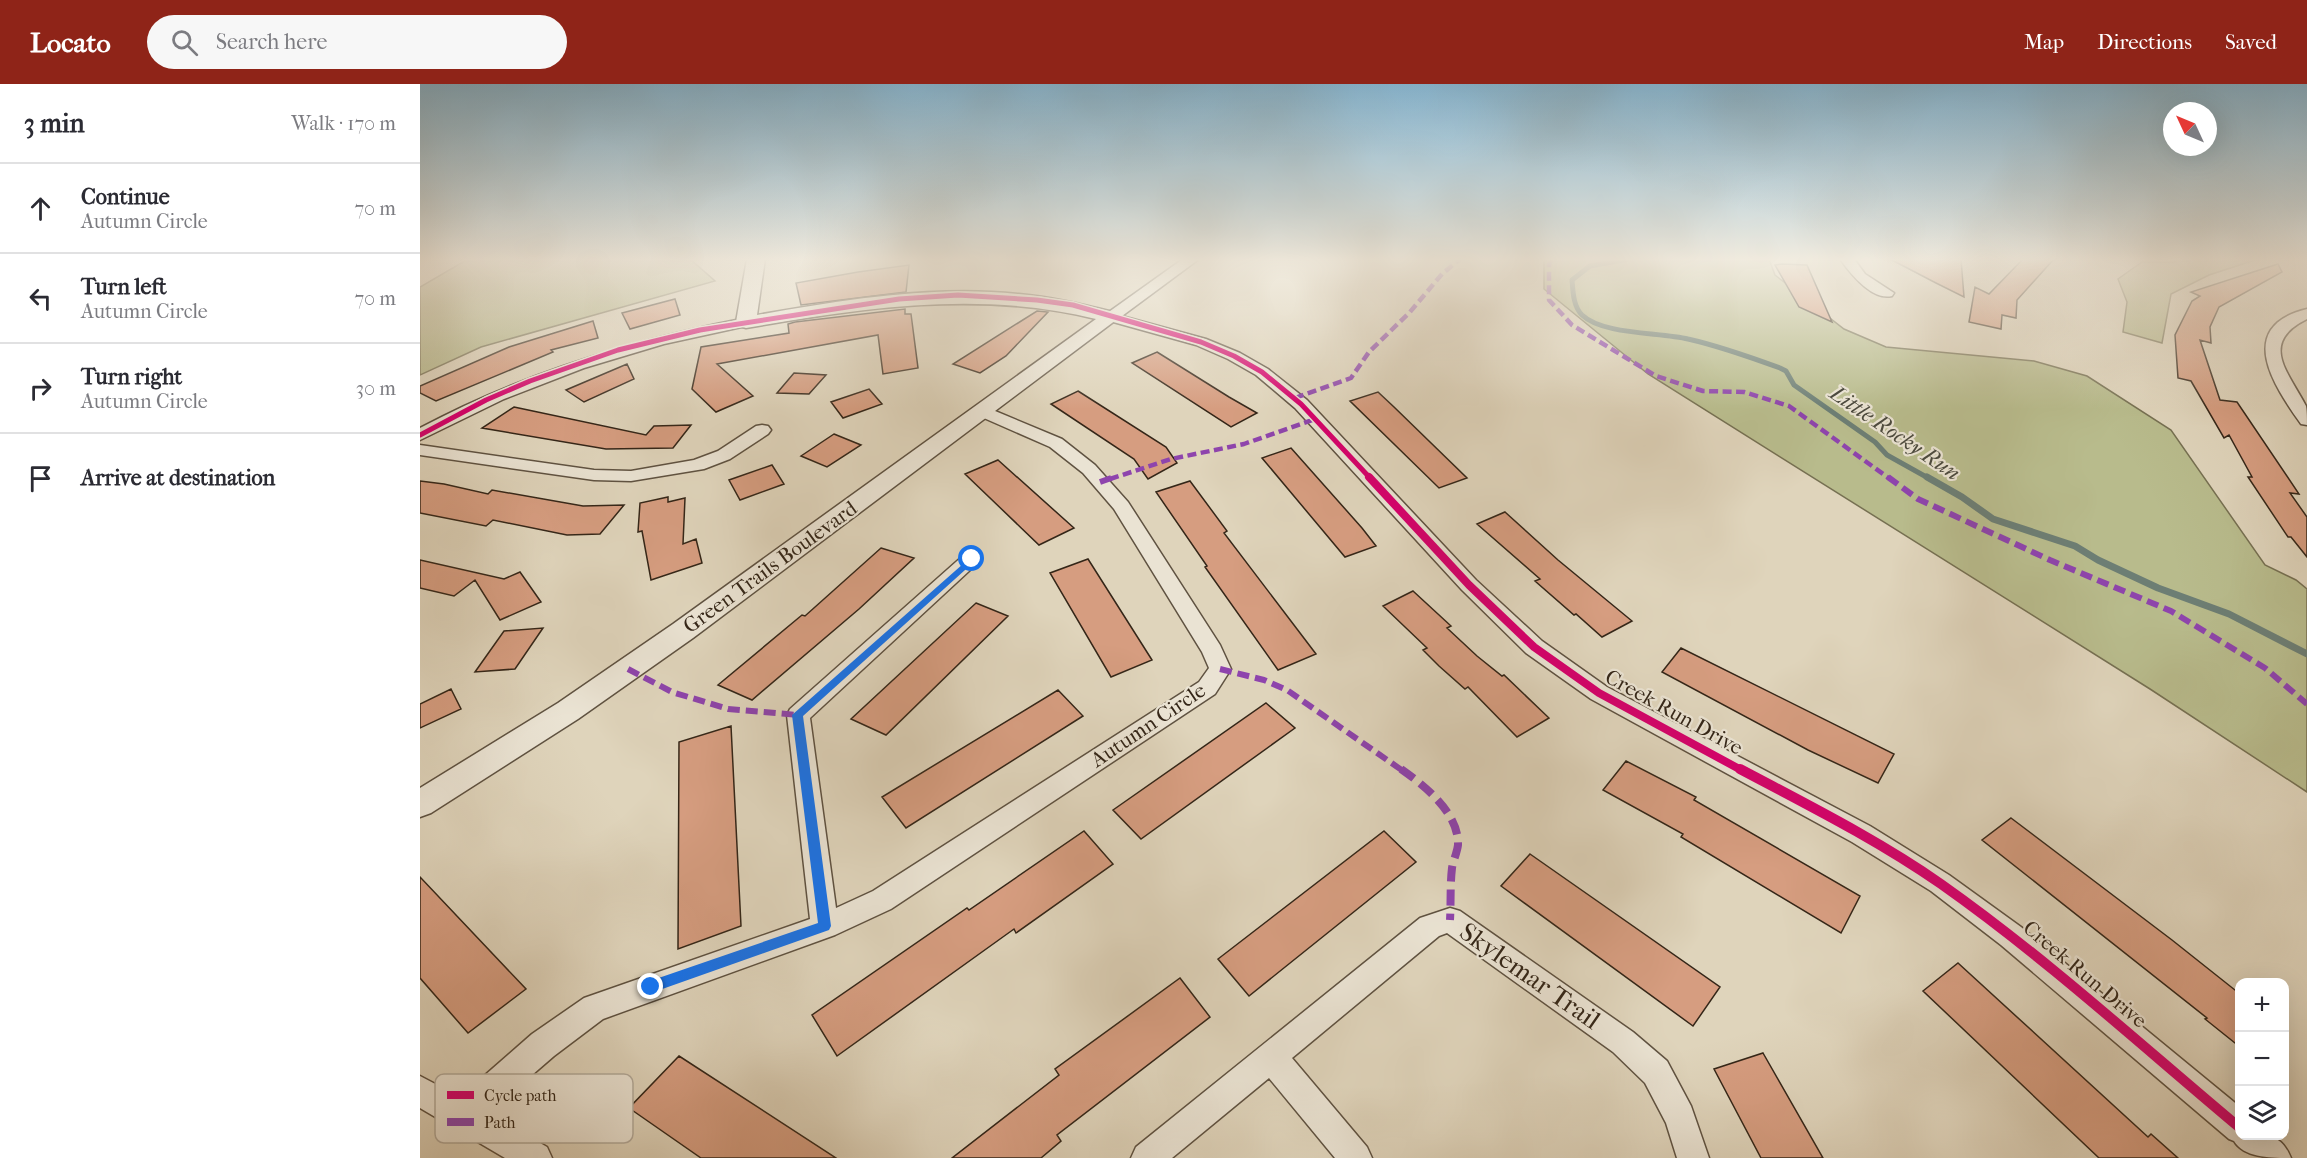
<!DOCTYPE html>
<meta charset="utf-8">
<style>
body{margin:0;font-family:"IM FELL French Canon",serif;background:#f7f7f7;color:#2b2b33}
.controls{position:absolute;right:18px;bottom:18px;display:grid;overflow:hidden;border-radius:12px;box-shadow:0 6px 24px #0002}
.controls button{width:54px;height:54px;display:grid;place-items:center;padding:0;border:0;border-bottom:2px solid #e1e1e2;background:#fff;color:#2b2b33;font:30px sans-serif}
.compass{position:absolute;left:1743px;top:18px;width:54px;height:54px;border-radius:50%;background:#fff;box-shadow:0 6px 24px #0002;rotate:314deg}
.stop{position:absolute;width:18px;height:18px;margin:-14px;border:4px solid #1a73e8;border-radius:50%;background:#fff}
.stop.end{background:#1a73e8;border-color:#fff;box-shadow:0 2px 6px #0008}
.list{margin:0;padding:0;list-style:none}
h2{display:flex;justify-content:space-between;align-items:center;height:78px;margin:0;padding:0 24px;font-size:26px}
h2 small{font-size:20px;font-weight:400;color:#7c7c81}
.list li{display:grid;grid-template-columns:39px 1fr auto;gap:18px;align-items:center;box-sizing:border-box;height:90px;padding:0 24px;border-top:2px solid #e1e1e2}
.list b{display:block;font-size:22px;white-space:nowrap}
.list p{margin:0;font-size:20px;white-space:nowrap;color:#7c7c81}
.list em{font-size:20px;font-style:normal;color:#7c7c81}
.icon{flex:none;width:33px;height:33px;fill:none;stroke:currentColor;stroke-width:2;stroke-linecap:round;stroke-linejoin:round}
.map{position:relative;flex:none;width:1887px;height:1074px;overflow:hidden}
header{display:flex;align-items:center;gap:36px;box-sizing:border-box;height:84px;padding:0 30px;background:#8f2418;color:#fff}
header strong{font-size:28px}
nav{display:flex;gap:33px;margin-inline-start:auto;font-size:21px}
.search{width:420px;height:54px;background:#f7f7f7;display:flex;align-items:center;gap:15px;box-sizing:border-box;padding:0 21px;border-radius:33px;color:#7c7c81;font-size:22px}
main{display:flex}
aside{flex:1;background:#fff}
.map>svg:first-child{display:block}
</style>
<header>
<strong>Locato</strong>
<div class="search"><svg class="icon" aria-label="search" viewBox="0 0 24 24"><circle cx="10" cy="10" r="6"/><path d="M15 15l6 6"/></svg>Search here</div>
<nav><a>Map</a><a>Directions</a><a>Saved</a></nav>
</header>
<main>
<aside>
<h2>3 min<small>Walk · 170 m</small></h2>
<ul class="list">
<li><svg class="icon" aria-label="ahead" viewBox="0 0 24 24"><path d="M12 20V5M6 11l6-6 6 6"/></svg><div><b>Continue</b><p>Autumn Circle</p></div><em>70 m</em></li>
<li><svg class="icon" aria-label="left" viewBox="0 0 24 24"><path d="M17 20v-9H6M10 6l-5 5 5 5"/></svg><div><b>Turn left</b><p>Autumn Circle</p></div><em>70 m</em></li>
<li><svg class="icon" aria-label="right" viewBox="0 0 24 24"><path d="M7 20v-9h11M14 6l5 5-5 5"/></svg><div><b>Turn right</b><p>Autumn Circle</p></div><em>30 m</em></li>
<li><svg class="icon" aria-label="arrive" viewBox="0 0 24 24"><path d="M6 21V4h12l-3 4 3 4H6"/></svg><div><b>Arrive at destination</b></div></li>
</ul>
</aside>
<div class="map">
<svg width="1887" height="1074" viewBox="0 0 1887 1074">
<rect width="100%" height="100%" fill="#dfd4bb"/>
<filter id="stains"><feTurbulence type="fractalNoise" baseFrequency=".00333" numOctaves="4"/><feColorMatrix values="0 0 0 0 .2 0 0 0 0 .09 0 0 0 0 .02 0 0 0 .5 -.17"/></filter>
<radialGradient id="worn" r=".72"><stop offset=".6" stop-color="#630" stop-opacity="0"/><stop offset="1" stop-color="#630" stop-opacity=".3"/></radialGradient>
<path fill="#b8bb8c" stroke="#767052" stroke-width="1.5" d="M 48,175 L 270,175 L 295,197 L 61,263 L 0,291 L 0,203 Z
M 1124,175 L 1349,175 L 1355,191 L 1424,245 L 1466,263 L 1614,277 L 1667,292 L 1751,346 L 1845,481 L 1876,496 L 1887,505 L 1887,708 L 1730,605 L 1228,290 L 1124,205 Z
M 1763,175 L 1838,175 L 1789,191 L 1751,210 L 1742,259 L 1703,248 L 1707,218 L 1698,195 L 1722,178 L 1754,178 Z"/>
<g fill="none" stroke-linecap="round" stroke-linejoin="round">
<path stroke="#6d7e74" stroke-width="5" d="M 1208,175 L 1170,182 L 1152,196 C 1153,207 1153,222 1162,231 C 1183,251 1240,248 1268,255 C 1299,262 1330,273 1360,284 L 1366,287 L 1374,301 L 1455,358 L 1467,371 L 1510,395"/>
<path stroke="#6d7e74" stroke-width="7" d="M 1507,393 L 1542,413 L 1573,435 L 1655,462 L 1678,476 L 1738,504 L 1809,530 L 1887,570"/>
</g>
<path fill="#d69d80" stroke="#342618" stroke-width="1.5" d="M 1470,175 L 1541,175 L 1544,213 L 1516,199 Z
M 1603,175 L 1634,175 L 1597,216 L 1596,234 L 1582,231 L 1581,245 L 1549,238 L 1555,203 L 1569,210 Z
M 1362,180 L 1387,181 L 1412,238 L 1379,223 L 1355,181 Z
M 1858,180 L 1862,188 L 1799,223 L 1790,243 L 1791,259 L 1780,256 L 1800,316 L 1817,318 L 1879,410 L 1870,409 L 1887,433 L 1887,473 L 1871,453 L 1868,453 L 1828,393 L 1832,393 L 1809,351 L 1804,354 L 1771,297 L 1758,294 L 1755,251 L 1772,217 L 1780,212 L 1771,208 Z
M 489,181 L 486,208 L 381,221 L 376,199 L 438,188 Z
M 255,215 L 260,231 L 210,245 L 202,229 Z
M 485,225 L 485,230 L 491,230 L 498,284 L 463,290 L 458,251 L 297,280 L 333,312 L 296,328 L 272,305 L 281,263 L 369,249 L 368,240 L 375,238 Z
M 617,227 L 628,228 L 586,272 L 560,289 L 533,280 Z
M 173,237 L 178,254 L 131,266 L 133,268 L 16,317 L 0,309 L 0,302 L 89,263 Z
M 737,268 L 809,313 L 837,329 L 811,343 L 712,279 Z
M 207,280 L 214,295 L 164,318 L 146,306 Z
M 374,289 L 406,291 L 389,310 L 357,309 Z
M 449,305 L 462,320 L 423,334 L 411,318 Z
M 658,307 L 746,363 L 757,379 L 728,395 L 714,375 L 631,320 Z
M 958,308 L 974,323 L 1047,394 L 1019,404 L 930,317 Z
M 94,323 L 226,351 L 234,342 L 271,341 L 253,364 L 186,365 L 62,344 Z
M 414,350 L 441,361 L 407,383 L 381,372 Z
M 871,364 L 942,444 L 956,462 L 925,473 L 842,374 Z
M 578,376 L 654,444 L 619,461 L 545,390 Z
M 352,381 L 364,400 L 320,416 L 309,396 Z
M 0,397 L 24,400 L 68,410 L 72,406 L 163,422 L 204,421 L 180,450 L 147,451 L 73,436 L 66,442 L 0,429 Z
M 770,397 L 807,447 L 804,449 L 896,570 L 858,586 L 785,483 L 787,482 L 736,408 Z
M 248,413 L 248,418 L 265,414 L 263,460 L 276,455 L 282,479 L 231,496 L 222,447 L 218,448 L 220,419 Z
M 1085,428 L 1138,476 L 1212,537 L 1182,553 L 1156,530 L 1154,531 L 1115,497 L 1120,495 L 1057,440 Z
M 461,464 L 494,474 L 439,525 L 332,616 L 298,601 L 382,531 L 385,532 Z
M 668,475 L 732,576 L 691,593 L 630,489 Z
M 0,476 L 84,495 L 100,488 L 121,518 L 80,536 L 55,496 L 34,512 L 0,504 Z
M 993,507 L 1031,542 L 1027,544 L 1057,572 L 1082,592 L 1084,591 L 1129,634 L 1097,653 L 1048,603 L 1045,605 L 1019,582 L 1003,566 L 1007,564 L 963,522 Z
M 556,519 L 588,532 L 466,651 L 431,635 Z
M 123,544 L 95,585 L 55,588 L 84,547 Z
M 1261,564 L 1474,670 L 1458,699 L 1388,666 L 1242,588 Z
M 31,605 L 41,625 L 0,644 L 0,620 Z
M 638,606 L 663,632 L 486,744 L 462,713 Z
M 846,619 L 875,644 L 721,755 L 693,726 Z
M 311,642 L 321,842 L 258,865 L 259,658 Z
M 1206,677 L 1276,713 L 1274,716 L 1440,812 L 1421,849 L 1261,753 L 1263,750 L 1183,706 Z
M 1591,734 L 1752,856 L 1820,910 L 1820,963 L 1785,935 L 1787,934 L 1562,756 Z
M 664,747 L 693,780 L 596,849 L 594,845 L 417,972 L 392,931 L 547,824 L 549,826 Z
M 964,747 L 996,778 L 829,912 L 798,875 Z
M 1110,770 L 1300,903 L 1273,942 L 1081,802 Z
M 0,793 L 106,905 L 48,949 L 0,894 Z
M 1538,879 L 1728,1053 L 1731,1050 L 1758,1074 L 1679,1074 L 1503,907 Z
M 760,894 L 790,933 L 637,1051 L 641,1057 L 621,1074 L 532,1074 L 639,991 L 635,985 Z
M 1343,969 L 1403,1074 L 1341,1074 L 1294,985 Z
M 259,972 L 416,1074 L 281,1074 L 209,1024 Z"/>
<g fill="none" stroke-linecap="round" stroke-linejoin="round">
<defs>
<path id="minor" d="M 763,175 L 779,175 L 702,232 L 786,255 L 820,269 L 848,285 L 887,316 L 1056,496 L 1122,557 L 1187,603 L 1450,742 L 1529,791 L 1601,843 L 1820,1023 L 1820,1052 C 1845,1052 1860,1047 1871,1074 C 1851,1074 1824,1074 1814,1057 L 1809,1055 L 1581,861 L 1511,807 L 1432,758 L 1171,615 L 1106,569 L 1042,506 L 875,324 L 836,291 L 808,275 L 776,261 L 686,236 L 684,233 L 686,230 Z
M 1420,175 L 1434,175 L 1445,190 L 1474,209 L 1472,212 C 1452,217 1430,189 1420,175 Z
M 1887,225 L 1887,235 C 1838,259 1869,289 1886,322 C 1887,327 1887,335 1887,341 L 1881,340 C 1854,302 1814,243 1887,225 Z
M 326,234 L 333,238 L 331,241 L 244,260 L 164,284 L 84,315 L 0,356 L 0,344 C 103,289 212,256 326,234 Z
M 563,322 L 642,355 L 675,381 L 708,418 L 800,561 L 811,585 L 795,610 L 471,825 L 415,851 L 183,935 L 134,972 L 68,1029 L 127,1063 L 132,1074 L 85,1074 L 0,1024 L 0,992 L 40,1013 L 112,950 L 164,914 L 390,835 L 367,631 L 370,625 L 545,470 L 552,468 L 559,470 L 562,475 L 390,634 L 416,824 L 453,807 L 779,598 L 789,584 L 782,568 L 694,425 L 663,389 L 630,363 L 557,331 L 555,327 L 557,323 Z
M 342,341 L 348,342 L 351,346 L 348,350 L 310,375 L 284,385 L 211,397 L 174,396 L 0,371 L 0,361 L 174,386 L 211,387 L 274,376 L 298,367 L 336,342 Z
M 1030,824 L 1040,827 L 1213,948 L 1247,977 L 1271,1022 L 1289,1074 L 1257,1074 L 1246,1039 L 1225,999 L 1193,968 L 1027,849 L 1019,852 L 872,974 L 947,1063 L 952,1074 L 915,1074 L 849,994 L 752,1074 L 711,1074 L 716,1063 L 1000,834 Z"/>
<path id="tertiary" d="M 327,175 L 345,175 L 337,231 C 423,216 512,201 599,210 C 633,213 665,221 698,229 L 700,233 L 273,554 L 158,635 L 11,729 L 0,733 L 0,704 L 138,619 L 253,540 L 676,235 C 559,206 443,224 326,244 L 319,242 L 316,238 Z"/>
</defs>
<use href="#minor" stroke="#5f5241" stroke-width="3"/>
<use href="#tertiary" stroke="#5f5241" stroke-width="3"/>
<use href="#minor" fill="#eae3d3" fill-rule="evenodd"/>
<use href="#tertiary" fill="#eae3d3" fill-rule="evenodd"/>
<path stroke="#8e44ad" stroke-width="4.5" stroke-dasharray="9 4.5" stroke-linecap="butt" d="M 1132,175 L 1129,180 L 1129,216 L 1152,241 L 1236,292 L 1283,307 L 1324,308 L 1369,322 L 1470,395
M 875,314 L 931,294 L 949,268 L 990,228 L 1022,190 L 1040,175
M 690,395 L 751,375 L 824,360 L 895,335"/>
<path stroke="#8e44ad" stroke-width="6" stroke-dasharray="12 6" stroke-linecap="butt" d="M 1468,393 L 1498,415 L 1630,476 L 1751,527 L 1845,584 L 1887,620
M 680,398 L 694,393
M 208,585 L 252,608 L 308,625 L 378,631
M 800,585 L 844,596 L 867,606 L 983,687"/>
<path stroke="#8e44ad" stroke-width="8" stroke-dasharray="16 8" stroke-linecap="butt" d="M 981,685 C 1005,702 1039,729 1038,761 C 1037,769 1033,777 1032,784 C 1030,801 1031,819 1030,836"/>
<defs>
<path id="cycleway-far2" d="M 0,351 L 66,316 L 110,297 L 198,266 L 280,246 L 479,215 L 538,211 L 617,216 L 653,221 L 781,258 L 814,272 L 842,288 L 881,320 L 951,395"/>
<path id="cycleway-far1" d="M 949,393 L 1049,501 L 1114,563 L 1179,609 L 1323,687"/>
<path id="cycleway" d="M 1320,685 C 1388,721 1458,756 1521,800 C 1626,874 1722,962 1820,1044"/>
</defs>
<use href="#cycleway-far2" stroke="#eae3d3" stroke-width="8"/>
<use href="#cycleway-far1" stroke="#eae3d3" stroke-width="11"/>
<use href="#cycleway" stroke="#eae3d3" stroke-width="14"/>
<use href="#cycleway-far2" stroke="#d6006c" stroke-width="5"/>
<use href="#cycleway-far1" stroke="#d6006c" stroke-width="8"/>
<use href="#cycleway" stroke="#d6006c" stroke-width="10"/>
</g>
<linearGradient id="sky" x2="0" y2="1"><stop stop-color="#86b6d2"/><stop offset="0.54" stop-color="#f1ece0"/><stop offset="1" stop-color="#f1ece0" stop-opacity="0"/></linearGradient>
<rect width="1887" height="325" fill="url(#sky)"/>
<path fill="#1a73e8" d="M 552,472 L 557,475 L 555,477 L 383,632 L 411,842 L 409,846 L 231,909 L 227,907 L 225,903 L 227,898 L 398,839 L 372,631 Z"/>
<g text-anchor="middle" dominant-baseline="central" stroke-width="4.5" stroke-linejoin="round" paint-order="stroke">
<g font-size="21" fill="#342618" stroke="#eae3d3">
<text transform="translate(350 483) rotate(-36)">Green Trails Boulevard</text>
<text transform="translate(1254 628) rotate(29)">Creek Run Drive</text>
<text transform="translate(728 641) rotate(-34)">Autumn Circle</text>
<text transform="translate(1665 890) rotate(40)">Creek Run Drive</text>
</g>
<g font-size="22" font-style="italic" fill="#4c4a3e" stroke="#eae3d3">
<text transform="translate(1475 349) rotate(34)">Little Rocky Run</text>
</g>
<g font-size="26" fill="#342618" stroke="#eae3d3">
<text transform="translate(1110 892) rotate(35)">Skylemar Trail</text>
</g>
</g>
<rect x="15" y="990" width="198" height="69" rx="9" fill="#eae3d3" stroke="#b3aa9b" stroke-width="1.5"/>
<rect x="27" y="1007" width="27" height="8" fill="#d6006c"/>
<rect x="27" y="1034" width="27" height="8" fill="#8e44ad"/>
<g font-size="16" fill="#342618">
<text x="64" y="1017">Cycle path</text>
<text x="64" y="1044">Path</text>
</g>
<rect width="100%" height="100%" filter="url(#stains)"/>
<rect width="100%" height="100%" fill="url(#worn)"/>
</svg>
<div class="controls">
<button>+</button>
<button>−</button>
<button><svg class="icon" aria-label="layers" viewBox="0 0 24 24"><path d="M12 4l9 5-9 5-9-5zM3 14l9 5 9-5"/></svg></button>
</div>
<svg class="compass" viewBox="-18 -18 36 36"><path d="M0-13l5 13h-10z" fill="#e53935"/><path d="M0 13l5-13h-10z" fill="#7c7c81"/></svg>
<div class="stop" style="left:552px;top:475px"></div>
<div class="stop end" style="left:231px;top:903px"></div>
</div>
</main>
